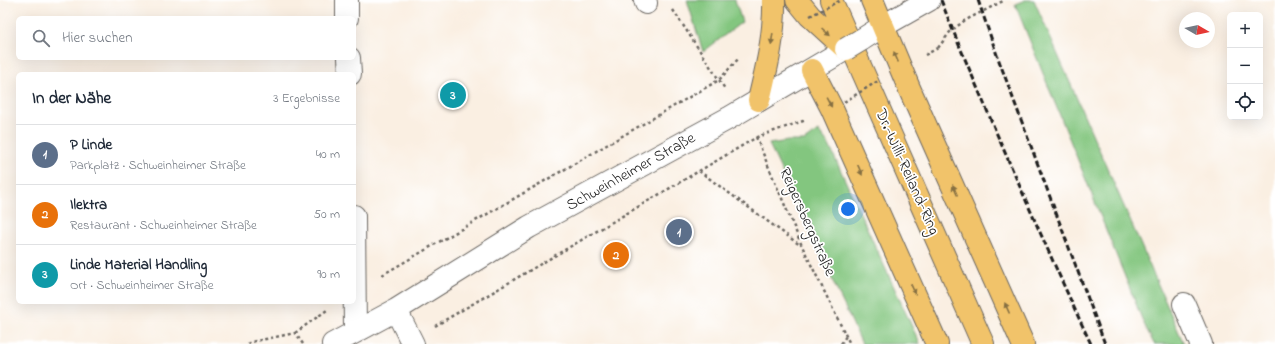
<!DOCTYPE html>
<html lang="de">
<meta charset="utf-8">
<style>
body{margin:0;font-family:"Indie Flower",sans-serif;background:#f6f6f7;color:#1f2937}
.controls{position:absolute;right:12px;top:12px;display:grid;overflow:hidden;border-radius:6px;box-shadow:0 4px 16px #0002}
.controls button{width:36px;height:36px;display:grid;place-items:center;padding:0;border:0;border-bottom:1px solid #e0e1e3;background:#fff;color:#1f2937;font:20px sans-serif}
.compass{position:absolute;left:1179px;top:12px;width:36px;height:36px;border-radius:50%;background:#fff;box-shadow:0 4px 16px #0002;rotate:99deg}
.you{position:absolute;left:848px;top:209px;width:14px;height:14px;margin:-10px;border:3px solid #fff;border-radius:50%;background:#1a73e8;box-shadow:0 0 0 6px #1a73e833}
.badge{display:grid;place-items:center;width:26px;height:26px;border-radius:50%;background:#b5179e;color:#fff;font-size:13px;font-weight:700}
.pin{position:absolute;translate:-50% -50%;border:2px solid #fff;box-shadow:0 1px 4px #0006}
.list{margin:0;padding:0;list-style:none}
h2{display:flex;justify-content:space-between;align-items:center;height:52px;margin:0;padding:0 16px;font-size:17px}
h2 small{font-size:13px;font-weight:400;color:#747a83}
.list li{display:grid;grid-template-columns:26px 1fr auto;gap:12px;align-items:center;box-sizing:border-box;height:60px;padding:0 16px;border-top:1px solid #e0e1e3}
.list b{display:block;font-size:15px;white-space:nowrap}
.list p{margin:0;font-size:13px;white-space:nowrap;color:#747a83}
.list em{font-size:13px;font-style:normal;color:#747a83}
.icon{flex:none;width:22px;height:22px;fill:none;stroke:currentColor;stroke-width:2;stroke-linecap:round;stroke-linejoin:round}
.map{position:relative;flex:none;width:1275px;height:344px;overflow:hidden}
.search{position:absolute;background:#fff;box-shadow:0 4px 16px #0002;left:16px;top:16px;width:340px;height:44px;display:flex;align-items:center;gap:10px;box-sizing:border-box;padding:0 14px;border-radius:6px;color:#747a83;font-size:15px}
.panel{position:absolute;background:#fff;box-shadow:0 4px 16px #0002;left:16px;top:72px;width:340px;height:232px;border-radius:6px}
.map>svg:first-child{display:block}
</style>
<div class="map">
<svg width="1275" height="344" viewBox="0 0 1275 344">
<rect width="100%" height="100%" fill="#fff"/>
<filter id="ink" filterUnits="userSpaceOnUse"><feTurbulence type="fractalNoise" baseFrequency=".025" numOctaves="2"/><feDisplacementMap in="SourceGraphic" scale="8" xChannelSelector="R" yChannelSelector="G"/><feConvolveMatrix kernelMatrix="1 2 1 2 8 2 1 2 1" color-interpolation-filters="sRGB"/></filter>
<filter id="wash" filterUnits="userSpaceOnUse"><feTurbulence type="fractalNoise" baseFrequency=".012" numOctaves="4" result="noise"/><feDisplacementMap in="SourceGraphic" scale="16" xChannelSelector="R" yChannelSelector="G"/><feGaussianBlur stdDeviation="0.9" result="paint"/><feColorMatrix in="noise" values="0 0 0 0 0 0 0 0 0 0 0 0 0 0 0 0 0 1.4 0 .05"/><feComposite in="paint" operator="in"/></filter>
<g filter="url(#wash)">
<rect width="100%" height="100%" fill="#faefe2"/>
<path fill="#83c67f" stroke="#50714e" d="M 687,0 L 735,0 L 742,22 L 703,52 Z
M 1025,0 L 1034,0 L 1184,344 L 1154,344 L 1144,324 L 1015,4 Z
M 818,131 L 829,145 L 920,344 L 862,344 L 769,144 L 788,141 L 804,141 Z"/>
</g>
<g filter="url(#ink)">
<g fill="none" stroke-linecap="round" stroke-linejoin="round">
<defs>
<path id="minor" d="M 347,0 L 347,18
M 645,0 L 646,3
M 861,40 L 883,26 L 929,0
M 349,58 L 350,74
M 354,216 L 355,332
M 1184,304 L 1201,344
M 396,310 L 413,344
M 333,344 L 396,310 L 529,227 L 729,118 L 846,49"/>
<path id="highway" d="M 797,0 L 810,16 L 846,49
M 831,0 L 983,344
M 872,0 L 909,88 L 1023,344
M 812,70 L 832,109 L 937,344
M 759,100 C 767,67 775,34 774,0"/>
</defs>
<use href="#minor" stroke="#6a6661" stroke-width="24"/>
<use href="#highway" stroke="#6a6661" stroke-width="24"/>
<path stroke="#6a6661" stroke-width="2.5" stroke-dasharray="3 3" stroke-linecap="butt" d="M 673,10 L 675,13 L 725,89
M 925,55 L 938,48
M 756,137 L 802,246 L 850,344
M 699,171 L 800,245
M 382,275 L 719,80 L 739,58
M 435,326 L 757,137 L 806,120
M 295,333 L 327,310
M 247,344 L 251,342 L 295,333 L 303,344
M 841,344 L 846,336"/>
<use href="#minor" stroke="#fff" stroke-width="22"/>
<use href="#highway" stroke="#f1c36a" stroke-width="22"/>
<path stroke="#1c1c1c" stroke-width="3" stroke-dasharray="6 3" stroke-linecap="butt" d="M 941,0 C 958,45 978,88 996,132 C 1027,203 1058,274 1091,344
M 978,0 L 998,58 L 1105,344"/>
<defs>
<path id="minor-bridge" d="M 846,49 L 861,40"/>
</defs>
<use href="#minor-bridge" stroke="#6a6661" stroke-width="24" stroke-linecap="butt"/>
<path stroke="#6a6661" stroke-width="2.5" stroke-dasharray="3 3" stroke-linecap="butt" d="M 810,16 L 841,0
M 938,48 L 950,32 L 964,21 L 1005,0
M 844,102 L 878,81"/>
<use href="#minor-bridge" stroke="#fff" stroke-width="22"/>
</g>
<defs><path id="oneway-solid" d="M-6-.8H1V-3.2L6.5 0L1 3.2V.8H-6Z"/></defs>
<g fill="#867043">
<use href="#oneway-solid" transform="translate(826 32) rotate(42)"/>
<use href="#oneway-solid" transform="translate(772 39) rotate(98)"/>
<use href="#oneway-solid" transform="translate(896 57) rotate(-113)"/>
<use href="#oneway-solid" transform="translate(829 102) rotate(62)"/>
<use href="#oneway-solid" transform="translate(860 170) rotate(66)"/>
<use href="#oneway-solid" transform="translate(955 190) rotate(-114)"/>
<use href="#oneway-solid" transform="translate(913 289) rotate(66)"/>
<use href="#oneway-solid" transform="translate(1007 308) rotate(-114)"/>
</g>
</g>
<g text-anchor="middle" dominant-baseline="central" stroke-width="3.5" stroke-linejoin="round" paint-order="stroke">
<g font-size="16" fill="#1c1c1c" stroke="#fff">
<text transform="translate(631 172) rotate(-29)">Schweinheimer Straße</text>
<text transform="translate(907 172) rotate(66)">Dr.-Willi-Reiland-Ring</text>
<text transform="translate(807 222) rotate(66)">Reigersbergstraße</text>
</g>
</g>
</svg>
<div class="controls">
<button>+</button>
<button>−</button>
<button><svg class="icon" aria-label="locate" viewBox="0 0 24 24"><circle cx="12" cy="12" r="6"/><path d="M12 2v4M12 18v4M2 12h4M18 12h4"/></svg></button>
</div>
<svg class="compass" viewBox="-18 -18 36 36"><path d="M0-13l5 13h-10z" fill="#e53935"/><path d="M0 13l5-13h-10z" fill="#747a83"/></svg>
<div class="you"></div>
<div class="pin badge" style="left:679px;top:232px;background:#5c6f8a">1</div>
<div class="pin badge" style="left:616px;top:255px;background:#e8710a">2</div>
<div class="pin badge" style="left:453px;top:95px;background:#0f9aa8">3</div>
<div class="search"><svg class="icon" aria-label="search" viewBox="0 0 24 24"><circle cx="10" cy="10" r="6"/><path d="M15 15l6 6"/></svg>Hier suchen</div>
<section class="panel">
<h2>In der Nähe<small>3 Ergebnisse</small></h2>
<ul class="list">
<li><span class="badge" style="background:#5c6f8a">1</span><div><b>P Linde</b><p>Parkplatz · Schweinheimer Straße</p></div><em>40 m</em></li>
<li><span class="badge" style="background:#e8710a">2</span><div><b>Ilektra</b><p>Restaurant · Schweinheimer Straße</p></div><em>50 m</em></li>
<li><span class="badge" style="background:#0f9aa8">3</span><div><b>Linde Material Handling</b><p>Ort · Schweinheimer Straße</p></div><em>90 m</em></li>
</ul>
</section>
</div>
